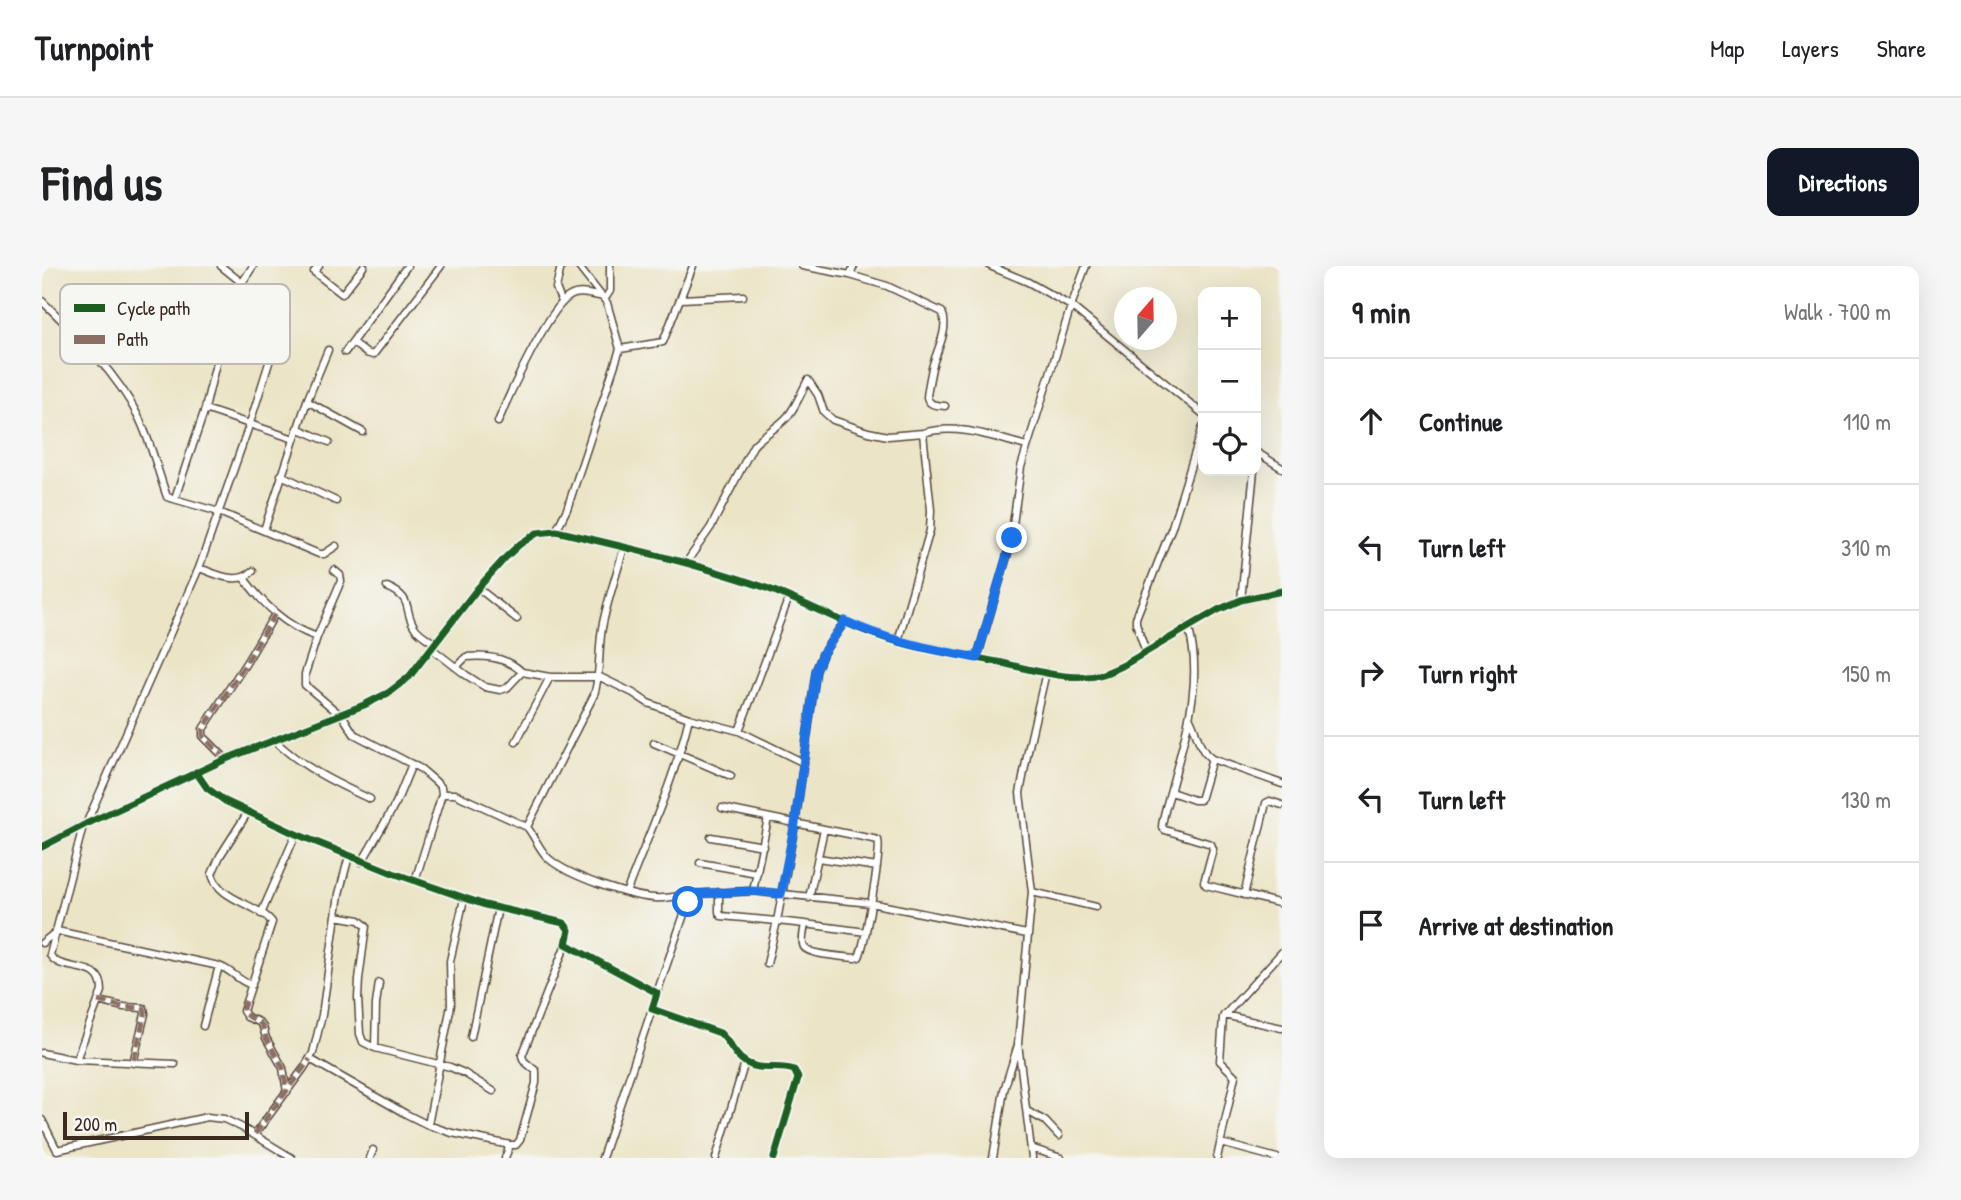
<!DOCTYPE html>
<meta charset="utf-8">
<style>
body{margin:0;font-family:"Patrick Hand",sans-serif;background:#f6f6f6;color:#202124}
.controls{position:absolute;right:21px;top:21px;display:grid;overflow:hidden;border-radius:14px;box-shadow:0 7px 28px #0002}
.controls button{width:63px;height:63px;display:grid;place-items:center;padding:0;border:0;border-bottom:2px solid #e0e0e0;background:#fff;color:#202124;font:35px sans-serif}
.compass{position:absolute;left:1072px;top:21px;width:63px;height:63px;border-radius:50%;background:#fff;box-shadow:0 7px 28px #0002;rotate:20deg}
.scale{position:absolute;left:21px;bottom:18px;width:186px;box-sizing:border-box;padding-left:7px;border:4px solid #3b2a1e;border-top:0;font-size:19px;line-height:24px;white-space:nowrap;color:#3b2a1e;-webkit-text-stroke:5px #f6f6f2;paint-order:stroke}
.stop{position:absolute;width:21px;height:21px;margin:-16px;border:5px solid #1a73e8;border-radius:50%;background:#fff}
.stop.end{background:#1a73e8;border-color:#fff;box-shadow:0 2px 7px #0008}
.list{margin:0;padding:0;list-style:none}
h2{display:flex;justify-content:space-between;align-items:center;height:91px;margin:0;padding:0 28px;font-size:30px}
h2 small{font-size:23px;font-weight:400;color:#757577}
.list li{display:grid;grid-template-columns:46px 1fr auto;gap:21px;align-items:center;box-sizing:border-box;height:126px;padding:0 28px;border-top:2px solid #e0e0e0}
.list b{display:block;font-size:26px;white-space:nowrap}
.list em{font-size:23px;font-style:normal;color:#757577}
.icon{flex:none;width:38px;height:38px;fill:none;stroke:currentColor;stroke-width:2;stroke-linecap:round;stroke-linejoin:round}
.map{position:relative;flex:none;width:1240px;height:892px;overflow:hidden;border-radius:14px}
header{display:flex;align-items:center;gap:42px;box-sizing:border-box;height:98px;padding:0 35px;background:#fff;border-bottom:2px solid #e0e0e0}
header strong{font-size:33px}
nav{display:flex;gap:38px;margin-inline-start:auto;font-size:24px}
.intro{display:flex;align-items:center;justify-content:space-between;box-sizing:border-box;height:168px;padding:0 42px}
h1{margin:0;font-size:49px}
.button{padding:18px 32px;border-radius:14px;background:#111827;color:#fff;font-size:24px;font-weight:700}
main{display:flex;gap:42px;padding:0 42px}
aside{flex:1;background:#fff;border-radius:14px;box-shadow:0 7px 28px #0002}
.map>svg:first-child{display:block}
</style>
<header>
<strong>Turnpoint</strong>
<nav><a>Map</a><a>Layers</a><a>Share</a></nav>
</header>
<div class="intro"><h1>Find us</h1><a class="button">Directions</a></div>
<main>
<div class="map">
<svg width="1240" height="892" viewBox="0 0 1240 892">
<rect width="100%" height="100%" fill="#f6f6f2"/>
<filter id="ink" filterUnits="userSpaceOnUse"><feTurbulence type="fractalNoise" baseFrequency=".0143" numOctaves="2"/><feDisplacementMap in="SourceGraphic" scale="14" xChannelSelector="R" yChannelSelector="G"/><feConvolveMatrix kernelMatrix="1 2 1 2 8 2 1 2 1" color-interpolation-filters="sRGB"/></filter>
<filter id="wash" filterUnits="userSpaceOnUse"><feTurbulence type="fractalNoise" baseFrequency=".00686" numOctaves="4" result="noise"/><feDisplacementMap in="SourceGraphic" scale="28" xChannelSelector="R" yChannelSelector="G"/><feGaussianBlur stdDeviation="1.57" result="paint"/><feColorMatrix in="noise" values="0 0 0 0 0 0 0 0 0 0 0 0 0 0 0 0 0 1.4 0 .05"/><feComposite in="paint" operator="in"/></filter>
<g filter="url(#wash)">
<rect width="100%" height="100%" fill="#ebe4c6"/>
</g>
<g filter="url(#ink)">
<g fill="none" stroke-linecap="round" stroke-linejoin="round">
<defs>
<path id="street" d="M 179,0 L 200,17 C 183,58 173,100 163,143 L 252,173
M 277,0 L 272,6 L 300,28 L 322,0
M 519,0 L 514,22 L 520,37
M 760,0 L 808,9 L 812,0
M 948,0 L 986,16 L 1029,40 L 1161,148
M 808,9 L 845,20 L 900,46 C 908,63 894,85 890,102 C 888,112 886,121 885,131 C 887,140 895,139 903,140
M 200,17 L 211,0
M 639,33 L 701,30
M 0,35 C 35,69 74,106 96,150 C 109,176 115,203 125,231 L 177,246 L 277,288 L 282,288 L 294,280
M 310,76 L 324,87 L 331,89 L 399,0
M 578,83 L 621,76 L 651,0
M 303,86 L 365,0
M 265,135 L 286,84
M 456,156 C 466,131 507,41 528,30 C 539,23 553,31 564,31 L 568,25 L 568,0
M 255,162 L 287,176
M 1214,186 L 1240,202
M 239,209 L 294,235
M 133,232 L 163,143
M 222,264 L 265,135 L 321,166
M 514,265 L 525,243 L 578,83 L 565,37 L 536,0
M 582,281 C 575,308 565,335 560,362 C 556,385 559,407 552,429 L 485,561 C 493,571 497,583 506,592 C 526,610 585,630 612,632 C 624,633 637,630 649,628
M 644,297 L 669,261 L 711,180 C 721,168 736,162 746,150 C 755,139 759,126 766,114 L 776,129 L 782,146 L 791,154 L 826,166 L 846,170 L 881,167
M 157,302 C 175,308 195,320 211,305
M 201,311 C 221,338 243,360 275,371 L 263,408 L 263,419 L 302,452 L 312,468 L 379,503 L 393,515 L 399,521 L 400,528 L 373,615
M 345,321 C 374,333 360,346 374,363 C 379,369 387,373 393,378
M 436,322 L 475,353
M 1199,334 L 1212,205
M 1146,360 C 1162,414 1144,467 1130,519 C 1127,533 1121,547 1120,561 L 1123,564 L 1169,578 L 1171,583 L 1162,616 L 1164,619 L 1240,638
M 275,371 L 299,315 L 298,309 L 292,304
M 856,375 L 888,264 L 889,244 L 881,167 C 916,157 950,171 985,180
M 389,382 L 424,409 L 443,421 L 458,424 L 465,422 L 480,406 L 508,411 L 558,411 L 591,427 L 606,437 L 647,452 L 697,465 L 762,497
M 1104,386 L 1094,357 L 1094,352 L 1130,261 L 1161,160
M 935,392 L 968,280 L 979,201 L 1029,40 L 1044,0
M 415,400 L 424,391 C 444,389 466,392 480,406
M 1147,451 C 1156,466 1155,483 1170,493 L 1240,518
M 697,465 L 747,331
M 232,474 C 260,501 293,517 328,533
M 474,476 L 508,411
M 612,477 L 689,510
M 184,493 L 161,470 L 161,463 L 204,397 L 233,348
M 154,506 L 165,522 L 183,535 L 254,568 L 351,607 L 443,639 L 522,657 L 527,664 L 524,678 L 615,727 L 610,743 L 678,767 C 687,775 690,785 699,793 C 717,808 733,797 752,804 L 756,812 L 732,892
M 1129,526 L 1152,534 L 1158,534 L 1170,493
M 400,528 L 413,528 L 485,561
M 680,542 L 782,563
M 206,546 L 178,590 L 170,608 C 177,635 215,637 230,656 L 201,745 L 205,751 L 217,756 L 221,761 L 224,772 L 241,802 L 245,826
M 44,558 L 157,302 L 208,157 L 231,84
M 669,571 L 721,580
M 776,592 L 835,601
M 320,596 L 354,537 L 370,498
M 658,597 L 715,607
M 711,625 L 726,552
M 677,626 L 677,646 L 679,650 L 735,655 L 725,698
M 990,626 L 1054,641
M 584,627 C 606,570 633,512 647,452
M 1202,629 L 1224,537 L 1228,535 L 1240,539
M 767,632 L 782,563 L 836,574 C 840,584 823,678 817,691 L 813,692 C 804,691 767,689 762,681 C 759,677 762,664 763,658 L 824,666
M 219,648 L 254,568
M 294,650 L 317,654 L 324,660 L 317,713 L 316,732 L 318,768 L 321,776 L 333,782 L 408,801 L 422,807 L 451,825
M 763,658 L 735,655 L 753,558 L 774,405 L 781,387 L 803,355
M 0,677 L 15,665 L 177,700 C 190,704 197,716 210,719
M 615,727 L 649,628 L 711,625 L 828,637 L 985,668
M 56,735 L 82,741 L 102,742 L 103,748 L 91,797
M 1182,749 L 1240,762
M 161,760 L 177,700
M 429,771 L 456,642
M 333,782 L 334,738 L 337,717
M 0,787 L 34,794 L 133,798
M 268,793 L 364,848 L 386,859 L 410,867 L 468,879
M 34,794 L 60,725 C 60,692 20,709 8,689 L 41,560
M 985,845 L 1003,855 L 1017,870
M 0,854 L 15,884 L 165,851 L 182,853 L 199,861 L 250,892
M 386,859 L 409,739 L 408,695 L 422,633
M 213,868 L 262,802 L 271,787 L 280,749 L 297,628 L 307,590
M 1179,877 L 1235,892
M 989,882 L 1019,892
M 328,892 L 331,884
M 463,892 L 468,879 L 474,879 L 478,874 L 494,817 L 494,805 L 482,795 L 480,790 L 524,678
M 560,892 L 610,743
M 674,892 L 703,796
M 951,892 L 962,824 L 976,779
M 990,892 L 976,777 L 990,626 L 978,527 L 987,480 L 1004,406
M 1175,892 L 1193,810 L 1178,795 L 1181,751 L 1240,686"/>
<path id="secondary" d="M 0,581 L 44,558 L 184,493 L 322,439 L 346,427 L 367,411 L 436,322 L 464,291 L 478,278 L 495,267 L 514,265 C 583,281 652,297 719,320 C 758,334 794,354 832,368 C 871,382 915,388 956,396 C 983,402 1012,411 1040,411 C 1054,412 1067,406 1080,400 L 1176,344 L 1199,334 L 1240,325"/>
</defs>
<use href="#street" stroke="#554637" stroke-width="9"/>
<use href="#secondary" stroke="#554637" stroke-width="10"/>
<use href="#street" stroke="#fff" stroke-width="6"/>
<use href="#secondary" stroke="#f9e7c3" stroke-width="8"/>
<path stroke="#8d6e63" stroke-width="5" stroke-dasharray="10 5" stroke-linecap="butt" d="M 184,493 L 161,470 L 161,463 L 204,397 L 233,348
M 56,735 L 82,741 L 102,742 L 103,748 L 91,797
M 204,735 L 201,742 L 202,748 L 217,756 L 221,761 L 224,772 L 241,802 L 245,826
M 213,868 L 268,793"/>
<defs>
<path id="cycleway" d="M 154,506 L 165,522 L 183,535 L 254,568 L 351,607 L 443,639 L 522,657 L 527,664 L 524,678 L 615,727 L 610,743 L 678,767 C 687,775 690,785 699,793 C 717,808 733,797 752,804 L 756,812 L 732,892
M 0,581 L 44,558 L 184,493 L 322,439 L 346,427 L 367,411 L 436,322 L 464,291 L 478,278 L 495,267 L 514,265 C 583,281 652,297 719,320 C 758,334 794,354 832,368 C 871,382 915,388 956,396 C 983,402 1012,411 1040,411 C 1054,412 1067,406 1080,400 L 1176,344 L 1199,334 L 1240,325"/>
</defs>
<use href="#cycleway" stroke="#f6f6f2" stroke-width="11"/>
<use href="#cycleway" stroke="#1b5e20" stroke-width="7"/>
</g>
</g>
<g fill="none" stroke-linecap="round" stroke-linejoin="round" filter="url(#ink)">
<path stroke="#1a73e8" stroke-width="9" d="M 646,636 L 649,628 L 711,625 L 739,628 L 753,558 L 774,405 L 781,387 L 803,355 C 845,375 890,383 935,392 L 970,272"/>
</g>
<rect x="18" y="18" width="230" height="80" rx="10" fill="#f6f6f2" stroke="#beb9b2" stroke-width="2"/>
<rect x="32" y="38" width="31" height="8" fill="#1b5e20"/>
<rect x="32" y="69" width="31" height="9" fill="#8d6e63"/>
<g font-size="19" fill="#3b2a1e">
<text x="75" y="49">Cycle path</text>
<text x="75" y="80">Path</text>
</g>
</svg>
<div class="controls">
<button>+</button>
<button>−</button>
<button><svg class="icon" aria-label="locate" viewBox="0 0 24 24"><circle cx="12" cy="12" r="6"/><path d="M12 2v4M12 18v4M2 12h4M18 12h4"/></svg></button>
</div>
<svg class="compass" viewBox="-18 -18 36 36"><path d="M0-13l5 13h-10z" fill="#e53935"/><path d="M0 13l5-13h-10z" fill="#757577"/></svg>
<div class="scale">200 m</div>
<div class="stop" style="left:646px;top:636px"></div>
<div class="stop end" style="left:970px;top:272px"></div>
</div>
<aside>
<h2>9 min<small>Walk · 700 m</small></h2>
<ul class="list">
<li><svg class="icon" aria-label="ahead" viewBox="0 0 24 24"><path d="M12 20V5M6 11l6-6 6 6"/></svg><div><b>Continue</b></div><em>110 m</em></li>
<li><svg class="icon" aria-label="left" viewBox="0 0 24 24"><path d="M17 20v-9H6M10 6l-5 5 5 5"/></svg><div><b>Turn left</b></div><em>310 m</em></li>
<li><svg class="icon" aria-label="right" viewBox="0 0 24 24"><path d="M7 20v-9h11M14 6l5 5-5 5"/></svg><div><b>Turn right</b></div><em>150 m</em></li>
<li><svg class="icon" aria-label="left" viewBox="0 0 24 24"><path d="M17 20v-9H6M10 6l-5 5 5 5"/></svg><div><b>Turn left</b></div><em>130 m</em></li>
<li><svg class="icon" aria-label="arrive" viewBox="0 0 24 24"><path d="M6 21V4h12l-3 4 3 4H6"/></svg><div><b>Arrive at destination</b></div></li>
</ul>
</aside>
</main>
